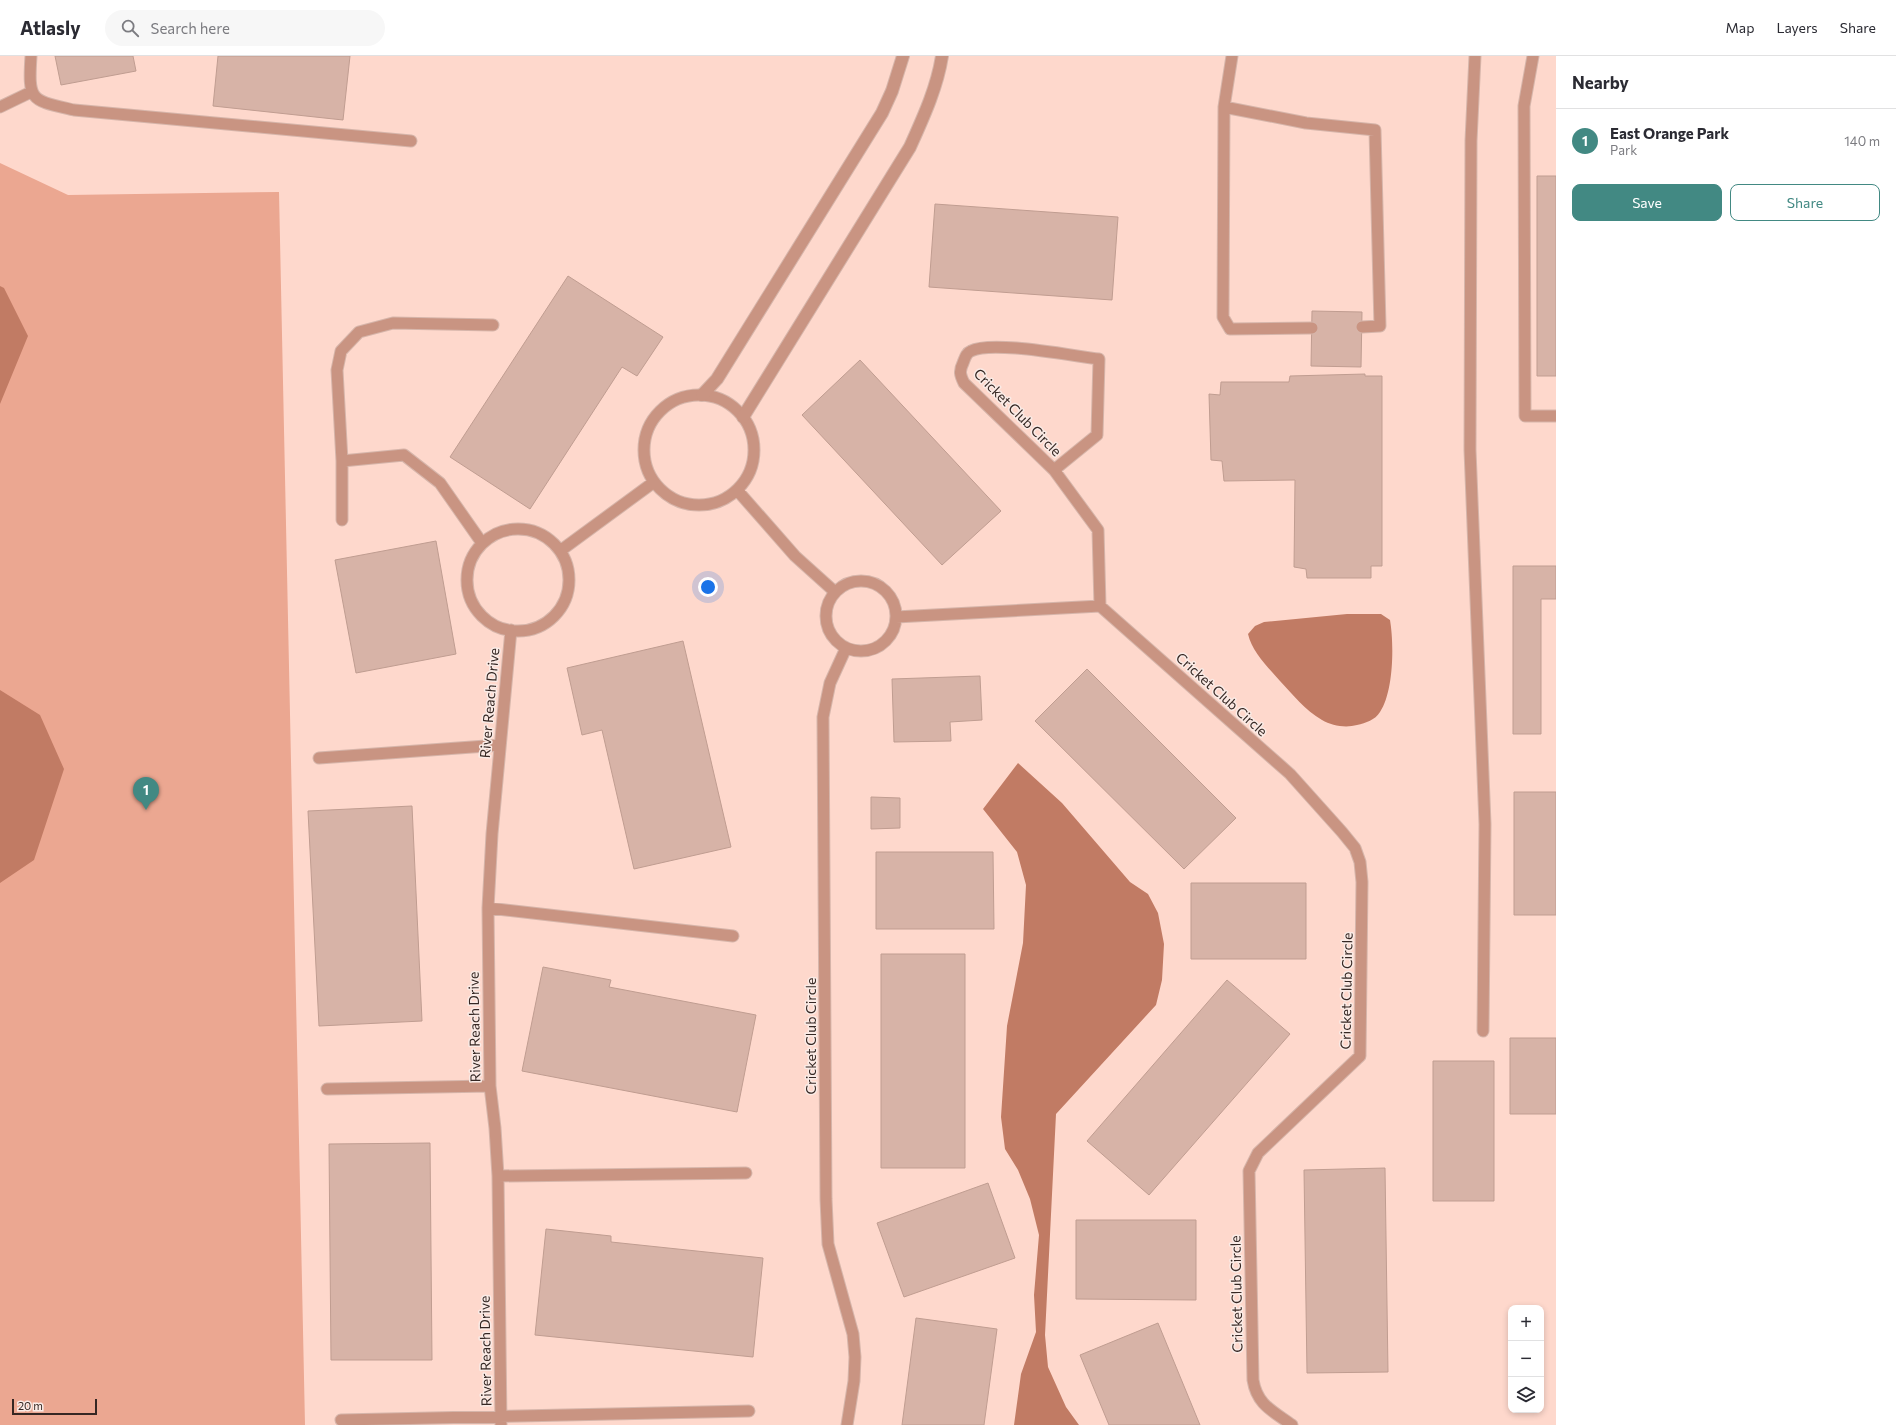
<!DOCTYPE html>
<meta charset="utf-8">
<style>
body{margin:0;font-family:Commissioner,sans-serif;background:#f7f7f7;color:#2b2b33}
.controls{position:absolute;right:12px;bottom:12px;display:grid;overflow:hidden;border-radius:8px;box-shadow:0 2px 6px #0003}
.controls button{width:36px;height:36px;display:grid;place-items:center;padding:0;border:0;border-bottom:1px solid #e1e1e2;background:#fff;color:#2b2b33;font:20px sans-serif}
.scale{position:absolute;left:12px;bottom:10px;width:85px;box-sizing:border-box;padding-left:4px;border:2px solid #352723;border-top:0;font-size:11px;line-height:14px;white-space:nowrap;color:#352723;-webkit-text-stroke:3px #faebe6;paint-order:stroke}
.you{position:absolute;left:708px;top:531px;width:14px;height:14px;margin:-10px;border:3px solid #fff;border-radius:50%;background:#1a73e8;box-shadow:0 0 0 6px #1a73e833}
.badge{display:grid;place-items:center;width:26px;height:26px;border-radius:50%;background:#428983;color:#fff;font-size:13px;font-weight:700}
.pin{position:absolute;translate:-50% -33px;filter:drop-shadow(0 1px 2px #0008)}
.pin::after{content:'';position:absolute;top:21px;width:14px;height:12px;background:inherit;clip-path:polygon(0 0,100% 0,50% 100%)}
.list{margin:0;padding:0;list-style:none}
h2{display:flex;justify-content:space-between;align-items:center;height:52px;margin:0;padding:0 16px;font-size:17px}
h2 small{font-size:13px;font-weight:400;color:#7c7c81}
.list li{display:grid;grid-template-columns:26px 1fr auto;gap:12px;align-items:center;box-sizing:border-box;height:64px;padding:0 16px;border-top:1px solid #e1e1e2}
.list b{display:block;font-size:15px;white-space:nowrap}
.list p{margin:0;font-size:13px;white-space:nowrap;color:#7c7c81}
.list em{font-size:13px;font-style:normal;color:#7c7c81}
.actions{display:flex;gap:8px;padding:12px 16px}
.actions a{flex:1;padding:9px 0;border:1px solid #428983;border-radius:8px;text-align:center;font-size:14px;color:#428983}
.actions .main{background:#428983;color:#fff}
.icon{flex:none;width:22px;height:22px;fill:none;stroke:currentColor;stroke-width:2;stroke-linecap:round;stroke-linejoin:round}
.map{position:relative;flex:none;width:1556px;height:1369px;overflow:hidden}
header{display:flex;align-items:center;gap:24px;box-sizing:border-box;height:56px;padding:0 20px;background:#fff;border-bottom:1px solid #e1e1e2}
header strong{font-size:19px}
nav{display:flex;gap:22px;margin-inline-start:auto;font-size:14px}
.search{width:280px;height:36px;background:#f7f7f7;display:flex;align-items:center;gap:10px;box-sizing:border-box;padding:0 14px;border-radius:22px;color:#7c7c81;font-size:15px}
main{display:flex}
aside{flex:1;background:#fff}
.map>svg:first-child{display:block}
</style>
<header>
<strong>Atlasly</strong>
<div class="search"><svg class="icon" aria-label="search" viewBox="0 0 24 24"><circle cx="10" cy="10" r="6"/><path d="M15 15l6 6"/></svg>Search here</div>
<nav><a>Map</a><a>Layers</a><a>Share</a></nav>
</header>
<main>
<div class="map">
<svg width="1556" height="1369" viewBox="0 0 1556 1369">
<rect width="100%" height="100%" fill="#fed8cc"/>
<path fill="#eba791" d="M 0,107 L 68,139 L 279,136 L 305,1369 L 0,1369 Z"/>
<path fill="#c17b64" d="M 0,230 L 4,232 L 28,280 L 0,348 Z
M 1347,558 L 1381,558 L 1390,564 C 1394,587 1394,635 1380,656 C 1375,664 1366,667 1357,669 C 1346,672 1332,670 1322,664 C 1305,654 1293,639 1280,625 C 1268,611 1252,596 1248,578 L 1255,570 L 1264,566 Z
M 0,634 L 40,659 L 64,713 L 34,804 L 0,827 Z
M 1018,707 L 1062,747 L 1130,826 L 1148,838 L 1158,857 L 1164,888 L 1162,924 L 1156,949 L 1056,1058 L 1045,1279 L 1048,1311 L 1066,1351 L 1079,1369 L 1014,1369 L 1021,1318 L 1036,1276 L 1034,1239 L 1039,1179 L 1030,1143 L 1018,1114 L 1005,1093 L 1001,1061 L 1007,970 L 1023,887 L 1026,829 L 1017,796 L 983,753 Z"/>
<path fill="#d7b3a7" stroke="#c09d91" d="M 55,0 L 133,0 L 136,15 L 61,29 Z
M 218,0 L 350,0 L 343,64 L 213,50 Z
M 1537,120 L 1556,120 L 1556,320 L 1537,320 Z
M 935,148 L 1118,161 L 1112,244 L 929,231 Z
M 568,220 L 663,281 L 637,320 L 622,311 L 530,453 L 450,401 Z
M 1312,255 L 1362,256 L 1361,311 L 1311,310 Z
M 860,304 L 1001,455 L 942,509 L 802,359 Z
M 1365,318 L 1365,320 L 1382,320 L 1382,510 L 1371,510 L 1371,522 L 1307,522 L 1306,513 L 1294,511 L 1295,424 L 1224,425 L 1222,405 L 1211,404 L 1209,338 L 1220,339 L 1221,326 L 1289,326 L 1290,320 Z
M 436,485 L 456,598 L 356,617 L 335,504 Z
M 1513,510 L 1556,510 L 1556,543 L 1541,543 L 1541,678 L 1513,678 Z
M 683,585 L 731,791 L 634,813 L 602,674 L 582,679 L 567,612 Z
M 1087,613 L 1236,762 L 1184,813 L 1035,665 Z
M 980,620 L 982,664 L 950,666 L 951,685 L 894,686 L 892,623 Z
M 1514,736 L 1556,736 L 1556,859 L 1514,859 Z
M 871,741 L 900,742 L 900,772 L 871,773 Z
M 412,750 L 422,965 L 319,970 L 308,755 Z
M 876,796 L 993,796 L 994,873 L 876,873 Z
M 1191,827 L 1306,827 L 1306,903 L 1191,903 Z
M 881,898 L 965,898 L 965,1112 L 881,1112 Z
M 543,911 L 611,924 L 609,931 L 756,959 L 737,1056 L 522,1015 Z
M 1227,924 L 1290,978 L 1149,1139 L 1087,1085 Z
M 1510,982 L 1556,982 L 1556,1058 L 1510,1058 Z
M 1433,1005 L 1494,1005 L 1494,1145 L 1433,1145 Z
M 430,1087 L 432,1304 L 331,1304 L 329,1088 Z
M 1385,1112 L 1388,1316 L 1307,1317 L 1304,1114 Z
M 988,1127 L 1015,1202 L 904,1241 L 877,1167 Z
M 1076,1164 L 1196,1164 L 1196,1244 L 1076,1243 Z
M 546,1173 L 611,1180 L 611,1186 L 763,1202 L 753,1301 L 535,1279 Z
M 916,1262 L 997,1273 L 984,1369 L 902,1369 Z
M 1158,1267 L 1200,1369 L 1109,1369 L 1080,1299 Z"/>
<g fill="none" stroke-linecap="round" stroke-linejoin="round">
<defs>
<path id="lane" d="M 31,0 C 28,46 31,44 74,54 L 411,85
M 1232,0 L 1224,51 L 1223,261 L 1230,273 L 1312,272
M 1475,0 L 1471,85 L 1470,394 L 1485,768 L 1483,975
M 1533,0 L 1524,50 L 1525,360 L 1556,360
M 0,51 L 31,36
M 1224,51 L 1306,67 L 1375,74 L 1380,270 L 1362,271
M644 394a55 55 0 1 1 110 0a55 55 0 1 1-110 0Z
M 342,405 L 342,464
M 1054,414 L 1097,379 L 1099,303 C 1072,300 992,284 971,295 C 966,297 965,302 963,307 C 959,315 960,319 964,327 L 1054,414 L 1098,474 L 1100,550
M 737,434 L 795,500 L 835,536
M467 524a51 51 0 1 1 102 0a51 51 0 1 1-102 0Z
M 482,487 L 440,427 L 404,399 L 342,405 L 337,314 L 341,295 L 359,276 L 393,267 L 493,269
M 560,495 L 654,426
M826 560a35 35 0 1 1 70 0a35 35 0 1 1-70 0Z
M 896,561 L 1100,550 L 1290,718 L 1342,776 L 1355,792 L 1360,806 L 1362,826 L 1360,1000 L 1258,1097 L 1249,1115 L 1253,1324 C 1257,1349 1273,1355 1292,1369
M 846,592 L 830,627 L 823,661 L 826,1143 L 828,1188 L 853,1278 L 855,1301 L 854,1325 L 847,1369
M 319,702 L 500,689
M 488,852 L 733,880
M 327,1033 L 490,1030
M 498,1120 L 746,1117
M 341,1364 L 749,1355
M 501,1369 L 498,1120 L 495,1072 L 490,1030 L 488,852 L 492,778 L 511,574"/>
<path id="street" d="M 702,339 L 717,323 L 882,57 L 892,35 L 903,0
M 743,361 L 910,91 C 923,62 937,32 942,0"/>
</defs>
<use href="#lane" stroke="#d6b5aa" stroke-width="13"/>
<use href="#street" stroke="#d6b5aa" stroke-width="14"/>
<use href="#lane" stroke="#c99482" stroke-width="11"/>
<use href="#street" stroke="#c99482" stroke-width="12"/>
</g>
<g text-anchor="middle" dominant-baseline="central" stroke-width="3" stroke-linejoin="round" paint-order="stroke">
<g font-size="14" fill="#352723" stroke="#faebe6">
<text transform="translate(1018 356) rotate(45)">Cricket Club Circle</text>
<text transform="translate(1222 638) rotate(42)">Cricket Club Circle</text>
<text transform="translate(489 647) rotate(-85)">River Reach Drive</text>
<text transform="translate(1346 935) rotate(-89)">Cricket Club Circle</text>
<text transform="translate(474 971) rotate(-91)">River Reach Drive</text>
<text transform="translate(810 980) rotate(-90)">Cricket Club Circle</text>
<text transform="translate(1236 1238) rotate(-91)">Cricket Club Circle</text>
<text transform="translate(485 1295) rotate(-91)">River Reach Drive</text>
</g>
</g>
</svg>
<div class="controls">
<button>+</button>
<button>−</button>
<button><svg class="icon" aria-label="layers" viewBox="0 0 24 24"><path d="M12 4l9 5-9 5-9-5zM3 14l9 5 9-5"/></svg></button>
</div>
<div class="scale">20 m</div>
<div class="you"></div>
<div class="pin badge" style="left:146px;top:754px">1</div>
</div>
<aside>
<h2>Nearby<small></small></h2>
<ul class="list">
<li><span class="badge">1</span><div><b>East Orange Park</b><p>Park</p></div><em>140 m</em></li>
</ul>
<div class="actions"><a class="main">Save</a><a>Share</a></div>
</aside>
</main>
